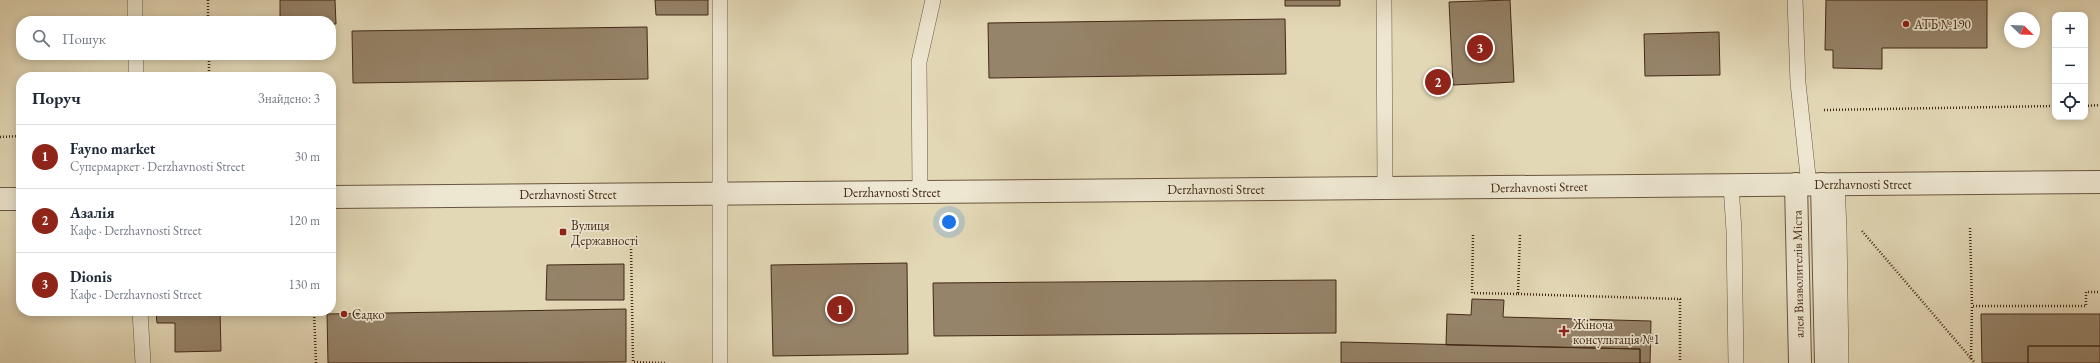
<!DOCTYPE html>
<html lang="uk">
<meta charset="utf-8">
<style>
body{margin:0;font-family:"EB Garamond",serif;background:#f2f2f3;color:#1f2937}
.controls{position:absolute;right:12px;top:12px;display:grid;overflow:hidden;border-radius:8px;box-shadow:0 2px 10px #0003}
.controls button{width:36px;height:36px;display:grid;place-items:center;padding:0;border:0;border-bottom:1px solid #e0e1e3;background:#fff;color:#1f2937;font:20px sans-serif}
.compass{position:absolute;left:2004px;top:12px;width:36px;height:36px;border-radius:50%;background:#fff;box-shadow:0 2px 10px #0003;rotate:113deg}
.you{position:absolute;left:949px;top:222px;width:14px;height:14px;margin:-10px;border:3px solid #fff;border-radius:50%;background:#1a73e8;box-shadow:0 0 0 6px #1a73e833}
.badge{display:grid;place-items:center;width:26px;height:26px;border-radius:50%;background:#8f2418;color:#fff;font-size:13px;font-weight:700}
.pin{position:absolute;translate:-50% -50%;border:2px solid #fff;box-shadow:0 1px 4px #0006}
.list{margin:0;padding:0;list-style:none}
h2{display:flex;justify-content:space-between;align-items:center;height:52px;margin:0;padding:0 16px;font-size:17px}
h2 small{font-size:13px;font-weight:400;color:#747a83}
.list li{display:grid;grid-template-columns:26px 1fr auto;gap:12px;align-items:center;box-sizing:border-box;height:64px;padding:0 16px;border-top:1px solid #e0e1e3}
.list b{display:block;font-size:15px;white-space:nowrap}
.list p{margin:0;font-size:13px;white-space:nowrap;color:#747a83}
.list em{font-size:13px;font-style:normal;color:#747a83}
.icon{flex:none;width:22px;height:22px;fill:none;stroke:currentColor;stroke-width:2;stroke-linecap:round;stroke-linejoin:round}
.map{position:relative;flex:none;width:2100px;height:363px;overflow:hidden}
.search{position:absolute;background:#fff;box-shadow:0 2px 10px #0003;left:16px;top:16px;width:320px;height:44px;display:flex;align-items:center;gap:10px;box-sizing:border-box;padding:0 14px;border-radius:16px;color:#747a83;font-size:15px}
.panel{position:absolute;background:#fff;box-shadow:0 2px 10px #0003;left:16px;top:72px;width:320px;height:244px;border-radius:16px}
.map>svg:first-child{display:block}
</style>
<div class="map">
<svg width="2100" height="363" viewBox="0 0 2100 363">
<rect width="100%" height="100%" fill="#e3d8b6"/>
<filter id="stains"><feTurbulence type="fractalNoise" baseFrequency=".005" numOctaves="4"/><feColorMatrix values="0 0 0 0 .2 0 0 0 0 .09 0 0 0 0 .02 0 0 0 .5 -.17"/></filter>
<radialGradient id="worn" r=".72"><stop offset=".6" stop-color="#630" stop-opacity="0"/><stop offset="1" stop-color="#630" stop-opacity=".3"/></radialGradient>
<path fill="#96846a" stroke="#432917" d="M 280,0 L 335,0 L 336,24 L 331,24 L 331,21 L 280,21 Z
M 655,0 L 708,0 L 708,15 L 656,15 Z
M 1285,0 L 1340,0 L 1340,6 L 1285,6 Z
M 1510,0 L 1514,82 L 1453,85 L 1449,2 Z
M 1826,0 L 1987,0 L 1987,48 L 1882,48 L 1882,69 L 1833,68 L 1833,50 L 1825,50 Z
M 1285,19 L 1286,74 L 989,78 L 988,23 Z
M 647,27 L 648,79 L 353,83 L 352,31 Z
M 1719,32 L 1720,75 L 1645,76 L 1644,34 Z
M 907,263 L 908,354 L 773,356 L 771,265 Z
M 624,264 L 624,300 L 546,300 L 547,265 Z
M 1336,280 L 1336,333 L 934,336 L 933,283 Z
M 1472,299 L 1504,300 L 1503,317 L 1651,321 L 1650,363 L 1640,363 L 1640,349 L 1446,345 L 1447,314 L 1471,315 Z
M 626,309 L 626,362 L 328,363 L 327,314 Z
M 156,311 L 220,311 L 221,351 L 175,352 L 175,323 L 157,323 Z
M 1981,314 L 2100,314 L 2100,346 L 2028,346 L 2028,363 L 1982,363 Z
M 1341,342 L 1640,349 L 1640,363 L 1341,363 Z
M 2028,346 L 2100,346 L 2100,363 L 2028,363 Z"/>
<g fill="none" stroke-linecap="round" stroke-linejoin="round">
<defs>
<path id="service" d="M 135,0 L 135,21
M 1384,0 L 1385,188
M 1795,0 L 1798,83 L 1809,185
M 136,55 L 136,77
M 1837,184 L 1839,230 L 1841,363
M 1731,185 L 1734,231 L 1736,363
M 920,192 L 919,62 L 933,0
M 140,311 L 143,363
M 720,363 L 720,0"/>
<path id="pedestrian" d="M 1796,184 L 1800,363
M 1822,184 L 1826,363"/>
<path id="tertiary" d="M 331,197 L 2100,182
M 0,199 L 21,199"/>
</defs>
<use href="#service" stroke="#6b553f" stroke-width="16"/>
<use href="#pedestrian" stroke="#6b553f" stroke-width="24"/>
<use href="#tertiary" stroke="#6b553f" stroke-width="24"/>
<path stroke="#432917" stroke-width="2.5" stroke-dasharray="1 2" stroke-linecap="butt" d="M 208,0 L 208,21
M 209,55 L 209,77
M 2085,106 L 2100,105
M 1824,110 L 2055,106
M 0,137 L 21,136
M 1970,228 L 1972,306
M 1862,231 L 1975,363
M 1473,235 L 1472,293 L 1518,294 L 1520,234
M 631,246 L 633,362 L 666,363
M 1518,294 L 1680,299 L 1680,360
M 314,311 L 316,363
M 1971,359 L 1972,306 L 2086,306 L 2086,292 L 2100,292"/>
<use href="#service" stroke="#ede6d0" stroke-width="15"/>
<use href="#pedestrian" stroke="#ede6d0" stroke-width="22"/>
<use href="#tertiary" stroke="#ede6d0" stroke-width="22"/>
</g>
<g fill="#8f2418" stroke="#ede6d0" stroke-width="1.5">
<circle cx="1906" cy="24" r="4"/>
<rect x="559" y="228" width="8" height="8" rx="2"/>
<circle cx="344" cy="314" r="4"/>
<path d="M1562 325h4v4h4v4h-4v4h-4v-4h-4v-4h4z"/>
</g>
<g text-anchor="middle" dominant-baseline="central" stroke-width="3.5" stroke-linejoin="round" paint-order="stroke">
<g font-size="13" fill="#432917" stroke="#ede6d0" text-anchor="start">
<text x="1914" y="24">АТБ №190</text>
<text x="571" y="225">Вулиця<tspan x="571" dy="15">Державності</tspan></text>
<text x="352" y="314">Садко</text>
<text x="1573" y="324">Жіноча<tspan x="1573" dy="15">консультація №1</tspan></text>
</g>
<g font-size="13" fill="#432917" stroke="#ede6d0">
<text x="1863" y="184">Derzhavnosti Street</text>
<text transform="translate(1539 187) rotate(-1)">Derzhavnosti Street</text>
<text x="1216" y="189">Derzhavnosti Street</text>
<text x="892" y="192">Derzhavnosti Street</text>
<text x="568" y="194">Derzhavnosti Street</text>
<text transform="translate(1798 274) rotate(-91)">алея Визволителів Міста</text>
</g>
</g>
<rect width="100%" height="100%" filter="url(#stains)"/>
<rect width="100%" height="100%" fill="url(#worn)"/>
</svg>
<div class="controls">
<button>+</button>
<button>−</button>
<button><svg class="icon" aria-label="locate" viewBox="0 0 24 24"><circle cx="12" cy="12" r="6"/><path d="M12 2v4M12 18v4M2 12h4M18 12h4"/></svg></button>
</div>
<svg class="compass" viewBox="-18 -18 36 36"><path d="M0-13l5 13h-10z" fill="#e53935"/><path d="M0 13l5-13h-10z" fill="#747a83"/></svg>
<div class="you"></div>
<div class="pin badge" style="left:840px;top:309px">1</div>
<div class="pin badge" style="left:1438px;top:82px">2</div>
<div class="pin badge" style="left:1480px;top:48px">3</div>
<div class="search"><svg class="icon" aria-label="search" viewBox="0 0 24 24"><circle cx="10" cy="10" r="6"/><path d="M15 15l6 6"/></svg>Пошук</div>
<section class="panel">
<h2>Поруч<small>Знайдено: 3</small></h2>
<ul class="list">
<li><span class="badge">1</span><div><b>Fayno market</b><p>Супермаркет · Derzhavnosti Street</p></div><em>30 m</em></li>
<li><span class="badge">2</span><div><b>Азалія</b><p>Кафе · Derzhavnosti Street</p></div><em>120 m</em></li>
<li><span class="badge">3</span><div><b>Dionis</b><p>Кафе · Derzhavnosti Street</p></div><em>130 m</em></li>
</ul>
</section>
</div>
